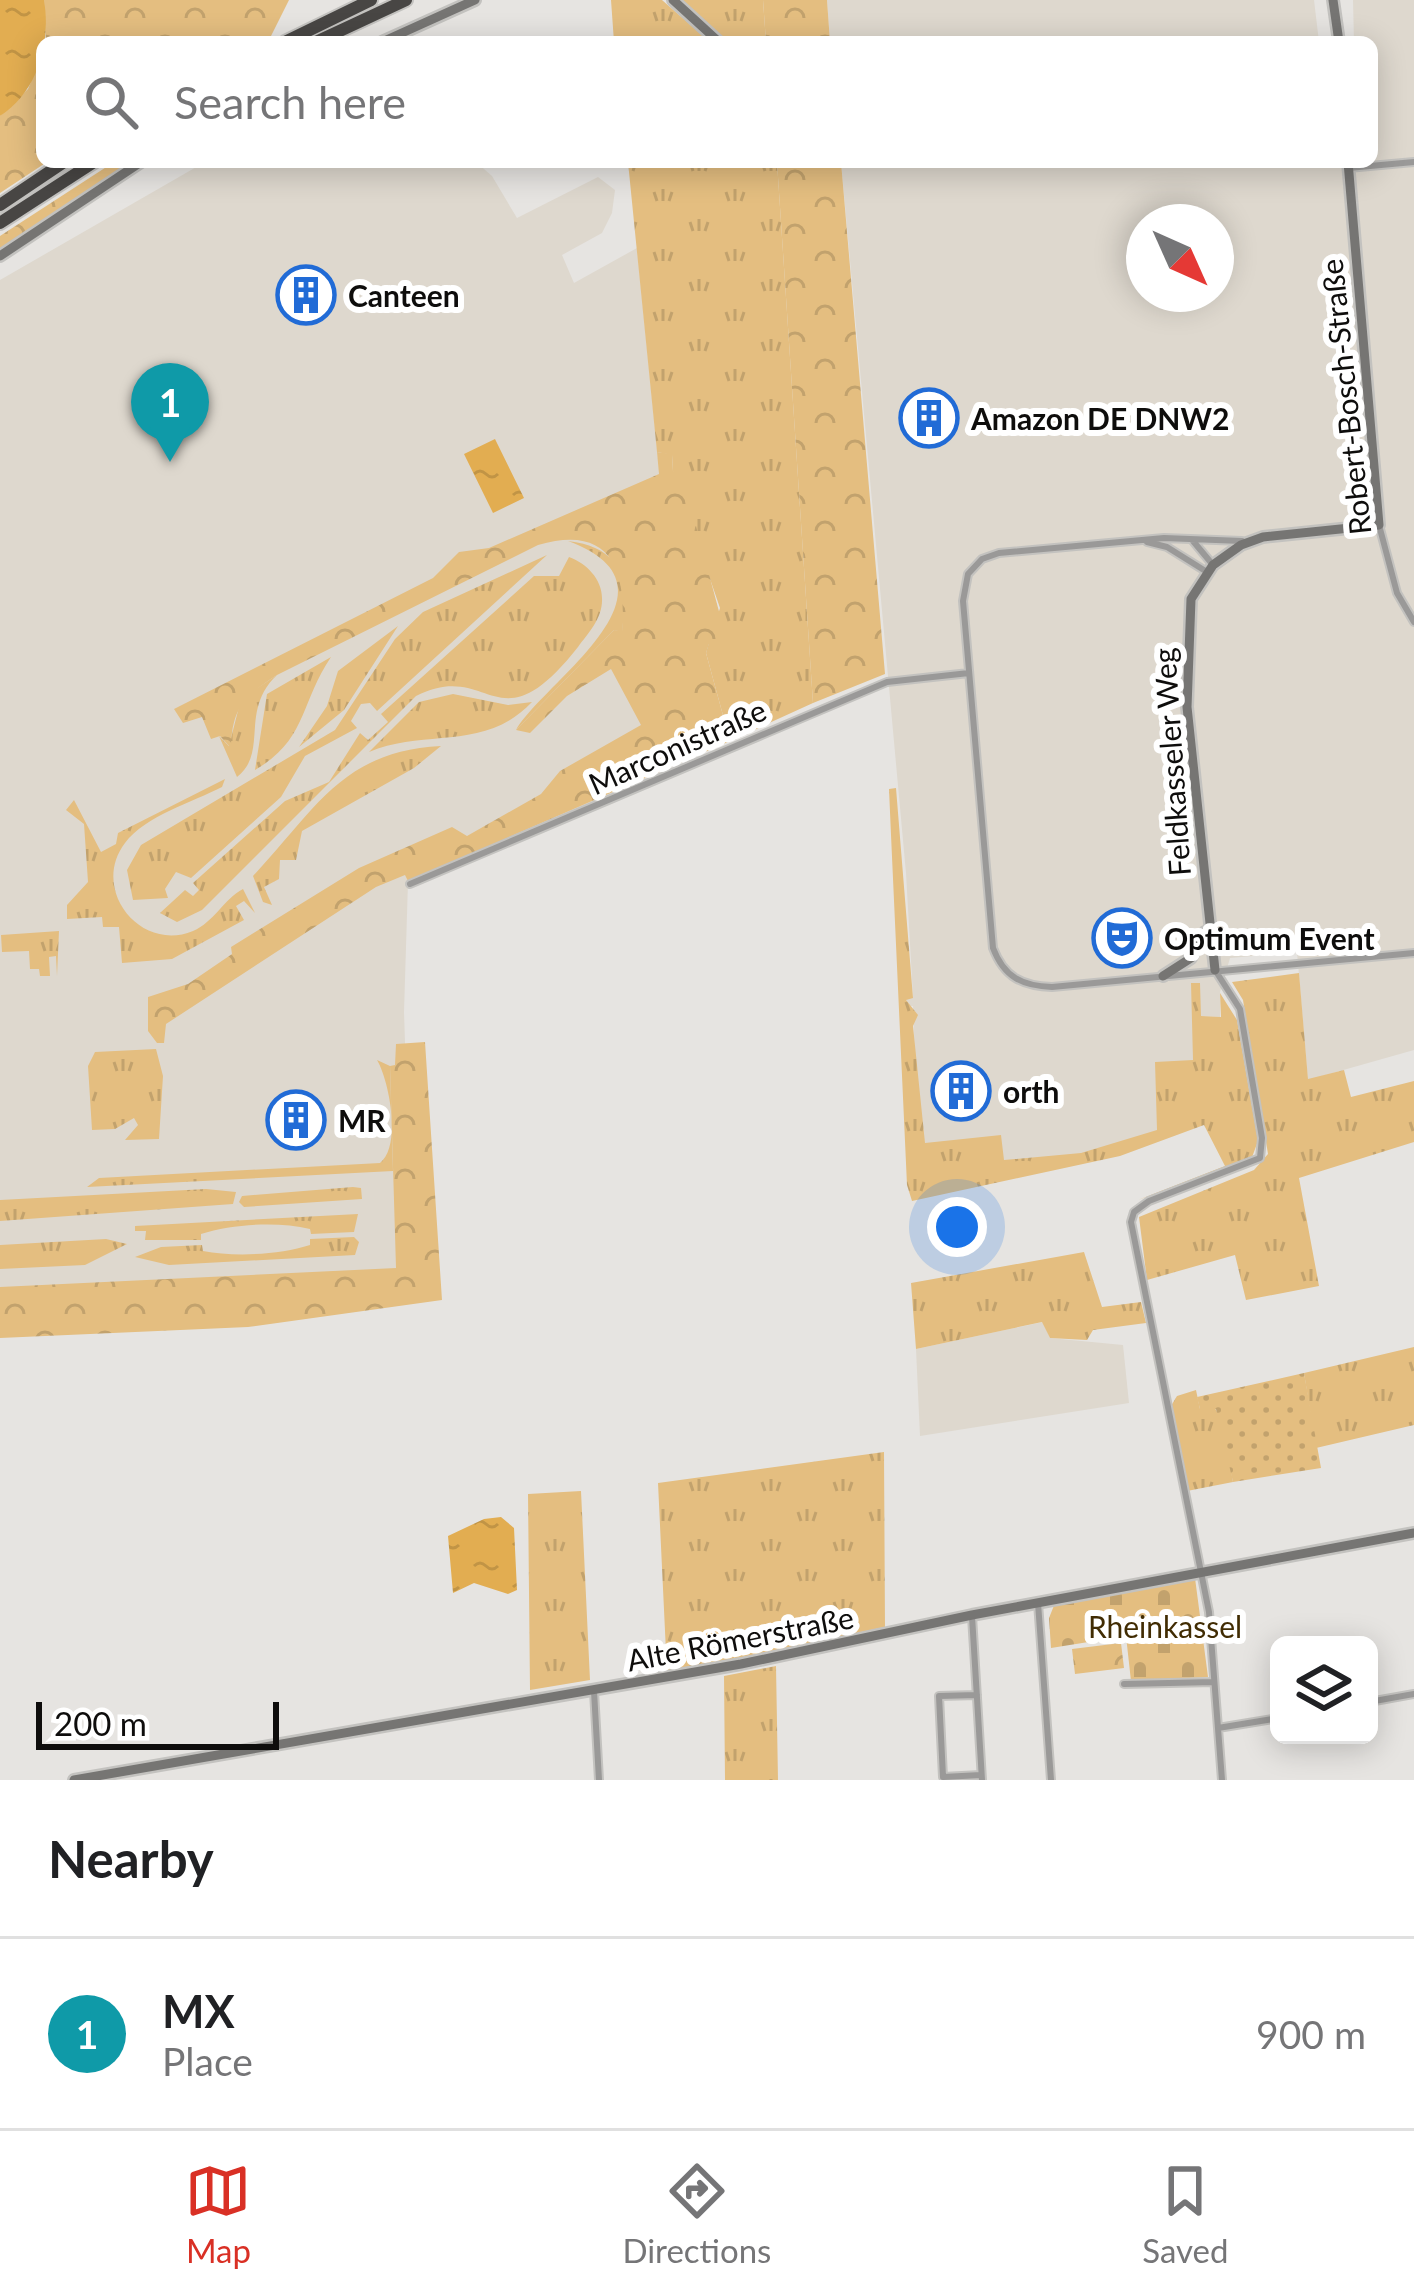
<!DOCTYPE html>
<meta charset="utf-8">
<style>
body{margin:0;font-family:Lato,sans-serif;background:#f6f6f6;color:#202124}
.controls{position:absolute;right:36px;bottom:36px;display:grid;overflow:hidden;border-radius:18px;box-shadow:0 6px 30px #0003}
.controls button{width:108px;height:108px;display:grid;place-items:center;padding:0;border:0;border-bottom:3px solid #e0e0e0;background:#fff;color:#202124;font:60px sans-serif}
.compass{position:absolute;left:1126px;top:204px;width:108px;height:108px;border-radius:50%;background:#fff;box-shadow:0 6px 30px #0003;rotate:135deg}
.scale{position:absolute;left:36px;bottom:30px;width:243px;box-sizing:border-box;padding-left:12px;border:6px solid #0e0d0c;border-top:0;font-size:33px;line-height:42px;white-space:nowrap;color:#0e0d0c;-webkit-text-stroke:9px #fff;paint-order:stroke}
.you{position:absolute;left:957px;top:1227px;width:42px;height:42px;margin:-30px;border:9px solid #fff;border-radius:50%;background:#1a73e8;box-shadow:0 0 0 18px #1a73e833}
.badge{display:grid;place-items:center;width:78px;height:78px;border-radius:50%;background:#d93025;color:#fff;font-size:39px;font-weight:700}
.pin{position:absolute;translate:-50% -99px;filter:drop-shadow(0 3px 6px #0008)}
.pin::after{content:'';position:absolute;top:63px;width:42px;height:36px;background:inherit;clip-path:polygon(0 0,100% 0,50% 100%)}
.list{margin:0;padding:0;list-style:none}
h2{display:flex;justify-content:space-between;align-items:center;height:156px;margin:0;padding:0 48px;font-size:51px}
h2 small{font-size:39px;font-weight:400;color:#757577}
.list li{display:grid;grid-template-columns:78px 1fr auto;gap:36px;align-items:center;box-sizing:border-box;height:192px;padding:0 48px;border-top:3px solid #e0e0e0}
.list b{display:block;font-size:45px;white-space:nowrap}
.list p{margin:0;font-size:39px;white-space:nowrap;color:#757577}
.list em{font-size:39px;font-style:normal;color:#757577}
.icon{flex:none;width:66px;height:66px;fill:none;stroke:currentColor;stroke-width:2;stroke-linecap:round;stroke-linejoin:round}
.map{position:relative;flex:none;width:1414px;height:1780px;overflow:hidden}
.search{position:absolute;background:#fff;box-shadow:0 6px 30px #0003;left:36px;right:36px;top:36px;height:132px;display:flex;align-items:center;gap:30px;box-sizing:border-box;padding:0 42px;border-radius:18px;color:#757577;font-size:45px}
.sheet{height:348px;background:#fff}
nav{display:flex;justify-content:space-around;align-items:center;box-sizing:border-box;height:168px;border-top:3px solid #e0e0e0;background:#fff;font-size:33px;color:#757577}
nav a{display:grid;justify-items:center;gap:6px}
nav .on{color:#d93025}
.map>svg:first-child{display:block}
</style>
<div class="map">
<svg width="1414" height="1780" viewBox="0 0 1414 1780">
<defs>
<pattern id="grass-tufts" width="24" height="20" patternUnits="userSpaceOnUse" patternTransform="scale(3)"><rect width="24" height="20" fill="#e4be80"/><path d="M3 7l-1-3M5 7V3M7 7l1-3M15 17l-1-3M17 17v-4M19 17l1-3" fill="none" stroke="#c2a26d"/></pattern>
<pattern id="forest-crowns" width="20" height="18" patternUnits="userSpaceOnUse" patternTransform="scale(3)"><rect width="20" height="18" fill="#e4be80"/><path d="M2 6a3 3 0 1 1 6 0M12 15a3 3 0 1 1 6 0" fill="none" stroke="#c2a26d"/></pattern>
<pattern id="cemetery-stones" width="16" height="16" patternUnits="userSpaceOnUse" patternTransform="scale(3)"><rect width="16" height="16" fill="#e4be80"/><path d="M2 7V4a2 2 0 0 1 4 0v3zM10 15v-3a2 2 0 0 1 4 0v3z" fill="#c2a26d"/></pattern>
<pattern id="garden-dots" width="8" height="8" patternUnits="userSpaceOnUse" patternTransform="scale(3)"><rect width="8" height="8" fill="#e4be80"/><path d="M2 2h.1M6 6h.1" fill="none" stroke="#c2a26d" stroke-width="1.8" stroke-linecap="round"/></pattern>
<pattern id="water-ripples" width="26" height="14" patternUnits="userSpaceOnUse" patternTransform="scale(3)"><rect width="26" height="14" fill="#e2ad51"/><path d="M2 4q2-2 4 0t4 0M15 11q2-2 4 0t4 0" fill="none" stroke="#c19445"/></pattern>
</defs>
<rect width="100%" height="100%" fill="#e6e4e1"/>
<path fill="#ded8ce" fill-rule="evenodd" d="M 827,0 L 1314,0 L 1319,42 L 830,42 Z
M 1353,0 L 1414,0 L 1414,1050 L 1308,1080 L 1297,952 L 1230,958 L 1220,992 L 1220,1017 L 1202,1016 L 1205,1124 L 920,1198 L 913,1006 L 907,1006 L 906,999 L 913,997 L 906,873 L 841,162 L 1372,162 L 1372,42 L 1354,42 ZM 1144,222 L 1216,222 L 1216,294 L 1144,294 Z
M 205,162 L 476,162 L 492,176 L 517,218 L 598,177 L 615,190 L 612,213 L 602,233 L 562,255 L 574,283 L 637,248 L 688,760 L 408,882 L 404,1012 L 413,1283 L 0,1305 L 0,280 Z
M 1043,1322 L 1050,1338 L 1123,1345 L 1129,1403 L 920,1436 L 916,1349 Z"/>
<path fill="url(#grass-tufts)" d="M 611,0 L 662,0 L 710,42 L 614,42 Z
M 682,0 L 763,0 L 766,42 L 728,42 Z
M 628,162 L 777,162 L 813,703 L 730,741 L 706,653 L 720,608 L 673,471 L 672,455 L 657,452 Z
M 568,541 C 625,548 628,582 622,632 L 614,630 L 516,730 C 543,682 695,588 568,541 Z
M 547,555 L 377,711 L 370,703 L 361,704 L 351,721 L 357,728 L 305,756 L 281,797 L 191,878 L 176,872 L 165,889 L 168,898 L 133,900 L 127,870 L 141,845 L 335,730 L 395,639 L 423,612 Z
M 569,557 C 586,563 602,579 602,598 C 603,618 589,632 578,647 C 496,751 491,658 416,696 L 202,910 L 177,922 L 160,913 L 185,890 L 193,896 L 199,890 L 193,883 L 285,801 L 329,782 L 360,733 L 368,740 L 388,722 L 381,714 L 534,576 L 559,576 Z
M 398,626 L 344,710 L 299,747 L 327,706 L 338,671 Z
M 331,657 C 300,703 307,740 255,770 L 267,694 Z
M 277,675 C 239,711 269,752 237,777 L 219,736 L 229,746 L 241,699 Z
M 453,694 L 508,705 L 532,702 C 485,752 426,728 369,752 L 419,702 Z
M 441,746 L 414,768 L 302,831 L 296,860 L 280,860 L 279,879 L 264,887 L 272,905 L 263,902 L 253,876 C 316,809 342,751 441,746 Z
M 225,779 L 222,787 C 193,802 145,816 125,843 C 90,889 140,953 193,931 C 214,922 224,899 243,889 L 255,913 L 244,901 L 236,906 L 244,920 L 172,959 L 122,963 L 119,927 L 103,927 L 102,917 L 67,919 L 67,905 L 88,882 L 84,824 L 66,810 L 74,800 L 101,852 L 116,844 L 118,833 Z
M 896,788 L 913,998 L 906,1000 L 918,1015 L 913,1026 L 925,1143 L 1001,1135 L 1004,1160 L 1081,1153 L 1157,1130 L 1155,1062 L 1193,1060 L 1191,983 L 1200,983 L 1201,1016 L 1221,1017 L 1220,993 L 1237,1020 L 1258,1141 L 1251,1160 L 1138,1200 L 1225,1166 L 1204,1125 L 1120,1156 L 912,1201 L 907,1185 L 891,835 L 889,789 Z
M 59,931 L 57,976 L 56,956 L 49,957 L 50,976 L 40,976 L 39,969 L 30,969 L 29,951 L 2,952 L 1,935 Z
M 1299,973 L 1308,1079 L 1344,1070 L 1351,1097 L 1414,1081 L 1414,1142 L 1299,1178 L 1319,1286 L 1246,1300 L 1235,1255 L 1147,1280 L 1139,1217 L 1254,1170 L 1268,1154 L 1243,1000 L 1232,982 Z
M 156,1049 L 163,1076 L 159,1139 L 125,1140 L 138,1125 L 134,1118 L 115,1129 L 92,1130 L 88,1066 L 95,1052 Z
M 377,1060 L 390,1066 L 393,1171 L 87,1187 L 99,1178 L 380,1163 C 402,1146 389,1080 377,1060 Z
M 353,1187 L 361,1188 L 362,1199 L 244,1207 L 239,1202 L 242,1196 Z
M 206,1189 L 236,1192 L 233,1204 L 0,1221 L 0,1200 Z
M 358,1214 L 354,1232 L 311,1234 L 310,1229 C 277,1221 233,1224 201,1234 L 201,1240 L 145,1240 L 146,1231 L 135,1231 L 135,1226 Z
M 354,1237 L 359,1242 L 355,1255 L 169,1265 L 135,1257 L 161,1247 L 202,1245 L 203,1251 C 234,1257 279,1255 310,1245 L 310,1239 Z
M 106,1239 L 127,1244 L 85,1265 L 0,1269 L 0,1245 Z
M 1084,1252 L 1102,1307 L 1141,1302 L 1146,1323 L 1093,1330 L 1087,1340 L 1050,1338 L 1042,1322 L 916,1349 L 911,1283 Z
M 1414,1347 L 1414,1425 L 1316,1448 L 1304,1373 Z
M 1196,1390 L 1200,1409 L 1215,1408 L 1223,1424 L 1233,1482 L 1187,1491 L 1171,1406 L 1177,1396 Z
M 884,1452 L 885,1627 L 667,1673 L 658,1483 Z
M 581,1491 L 590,1680 L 530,1690 L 528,1494 Z
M 776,1666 L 778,1780 L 725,1780 L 724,1676 Z"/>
<path fill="url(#forest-crowns)" d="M 44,0 L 289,0 L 268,42 L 46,42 Z
M 763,0 L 827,0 L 830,42 L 766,42 Z
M 42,55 L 42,162 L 47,162 L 0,193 L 0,116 L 28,89 Z
M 114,162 L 131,162 L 0,250 L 0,236 Z
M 777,162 L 841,162 L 885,674 L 813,703 Z
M 657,452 L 672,454 L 673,471 L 682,474 L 727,641 L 709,644 L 706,653 L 730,741 L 408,881 L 405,875 L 376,887 L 166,1024 L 164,1043 L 157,1043 L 148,1031 L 148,997 L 188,984 L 232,954 L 231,947 L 359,868 L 452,827 L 467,836 L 541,794 L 560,771 L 641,725 L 611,669 L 567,696 L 530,733 L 516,730 L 614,630 L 622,631 C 627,569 610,524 538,545 L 277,675 C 245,696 232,707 231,748 L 220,736 L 211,739 L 202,717 L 183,723 L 174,709 L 433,578 L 459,552 L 489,548 L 659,474 Z
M 425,1042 L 442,1300 L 248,1327 L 0,1338 L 0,1287 L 396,1268 L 390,1066 L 395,1065 L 396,1044 Z
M 1121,1643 L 1124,1668 L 1075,1674 L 1072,1649 Z"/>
<path fill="url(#cemetery-stones)" d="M 1195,1578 L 1208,1677 L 1131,1681 L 1126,1636 L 1051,1648 L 1049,1618 L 1055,1603 Z"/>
<path fill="url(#garden-dots)" d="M 1304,1373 L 1321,1468 L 1233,1482 L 1216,1409 L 1200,1409 L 1197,1397 Z"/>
<path fill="url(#water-ripples)" d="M 0,0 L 44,0 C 51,41 39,91 0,116 Z
M 495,439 L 524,498 L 493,513 L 464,454 Z
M 501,1517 L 514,1528 L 517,1590 L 508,1594 L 474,1583 L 453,1593 L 448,1536 L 484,1519 Z"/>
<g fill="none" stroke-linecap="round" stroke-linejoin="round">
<defs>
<path id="street" d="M 1348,168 L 1414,162
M 1379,525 L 1397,593 L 1414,622
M 1193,541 L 1213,565
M 1242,541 L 1164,538 L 999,553 L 982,559 L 968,574 L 963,601 L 993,948 C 1004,977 1022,986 1052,987 L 1414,953
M 1147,542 L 1167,547 L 1207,572
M 410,884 L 887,682 L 969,673
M 1215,970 L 1240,1009 L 1262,1138 L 1260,1158 L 1149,1201 L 1134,1212 L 1131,1222 L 1209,1612 L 1222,1780
M 1038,1603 L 1051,1780
M 972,1616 L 982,1780
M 1124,1684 L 1214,1682
M 594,1691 L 599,1780
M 977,1695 L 939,1696 L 943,1777 L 981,1775
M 1369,1702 L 1414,1694
M 1218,1728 L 1279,1718"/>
<path id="secondary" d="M 673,0 L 719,42
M 1333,0 L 1339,42
M 382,42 L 475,0
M 0,256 L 141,162
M 1215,970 L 1187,707 L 1191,599 L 1213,565 L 1241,545 L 1263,537 L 1379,525 L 1348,162
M 1163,976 L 1191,958 L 1205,932
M 74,1780 L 741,1664 L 972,1615 L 1414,1533"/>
<path id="highway" d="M 285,42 L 371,0
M 316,42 L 406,0
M 0,205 L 64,162
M 0,223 L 94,162"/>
</defs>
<use href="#street" stroke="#c3c2bf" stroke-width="10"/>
<use href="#secondary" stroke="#c3c2bf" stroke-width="14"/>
<use href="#highway" stroke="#c3c2bf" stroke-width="16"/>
<use href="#street" stroke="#9a9998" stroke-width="6"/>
<use href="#secondary" stroke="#767573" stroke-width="9"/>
<use href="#highway" stroke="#484644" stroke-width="12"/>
</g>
<defs>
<symbol id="building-ring" viewBox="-11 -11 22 22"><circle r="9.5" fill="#fff" stroke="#216bd6" stroke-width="1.5"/><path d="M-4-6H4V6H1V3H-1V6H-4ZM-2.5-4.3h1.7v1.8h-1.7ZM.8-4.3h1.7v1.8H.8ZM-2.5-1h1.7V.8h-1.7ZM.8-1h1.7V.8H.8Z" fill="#216bd6"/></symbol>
<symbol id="theatre-ring" viewBox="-11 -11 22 22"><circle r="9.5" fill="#fff" stroke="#216bd6" stroke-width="1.5"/><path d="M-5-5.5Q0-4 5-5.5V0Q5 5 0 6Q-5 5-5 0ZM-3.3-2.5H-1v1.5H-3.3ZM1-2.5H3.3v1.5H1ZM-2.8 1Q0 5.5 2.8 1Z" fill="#216bd6"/></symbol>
</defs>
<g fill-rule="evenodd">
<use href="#building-ring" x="273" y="262" width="66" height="66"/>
<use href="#building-ring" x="896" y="385" width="66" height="66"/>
<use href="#theatre-ring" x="1089" y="905" width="66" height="66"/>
<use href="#building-ring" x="928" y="1058" width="66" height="66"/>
<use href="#building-ring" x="263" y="1087" width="66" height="66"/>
</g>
<g text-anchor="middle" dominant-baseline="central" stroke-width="12" stroke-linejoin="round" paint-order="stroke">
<g font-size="30" font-weight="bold" fill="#0e0d0c" stroke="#fff" text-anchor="start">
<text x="348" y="295">Canteen</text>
<text x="971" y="418">Amazon DE DNW2</text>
<text x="1164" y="938">Optimum Event</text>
<text x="1003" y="1091">orth</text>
<text x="338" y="1120">MR</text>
</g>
<g font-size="30" fill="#0e0d0c" stroke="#fff">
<text transform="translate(1345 397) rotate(-96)">Robert-Bosch-Straße</text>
<text transform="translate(677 746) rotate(-24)">Marconistraße</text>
<text transform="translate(1171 762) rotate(-94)">Feldkasseler Weg</text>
<text transform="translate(740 1638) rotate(-11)">Alte Römerstraße</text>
</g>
<g font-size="30" fill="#412c03" stroke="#fff">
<text x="1165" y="1626">Rheinkassel</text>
</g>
</g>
</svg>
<div class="controls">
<button><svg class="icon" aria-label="layers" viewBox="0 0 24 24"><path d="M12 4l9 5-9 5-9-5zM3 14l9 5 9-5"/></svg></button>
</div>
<svg class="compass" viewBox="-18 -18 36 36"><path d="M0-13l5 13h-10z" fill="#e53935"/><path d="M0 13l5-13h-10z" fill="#757577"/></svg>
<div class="scale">200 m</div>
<div class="you"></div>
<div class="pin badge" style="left:170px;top:462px;background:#0f9aa8">1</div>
<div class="search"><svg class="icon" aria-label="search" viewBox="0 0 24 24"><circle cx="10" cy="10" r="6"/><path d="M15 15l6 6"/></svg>Search here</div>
</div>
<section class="sheet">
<h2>Nearby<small></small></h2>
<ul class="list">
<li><span class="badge" style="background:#0f9aa8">1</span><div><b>MX</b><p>Place</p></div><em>900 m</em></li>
</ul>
</section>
<nav>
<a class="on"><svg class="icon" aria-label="map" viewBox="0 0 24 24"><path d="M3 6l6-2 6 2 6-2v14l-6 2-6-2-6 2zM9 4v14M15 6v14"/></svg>Map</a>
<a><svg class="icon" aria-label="directions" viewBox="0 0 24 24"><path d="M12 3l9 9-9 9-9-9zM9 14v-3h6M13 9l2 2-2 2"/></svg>Directions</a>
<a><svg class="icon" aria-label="saved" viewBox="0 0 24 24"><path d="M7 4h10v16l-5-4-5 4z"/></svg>Saved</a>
</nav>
